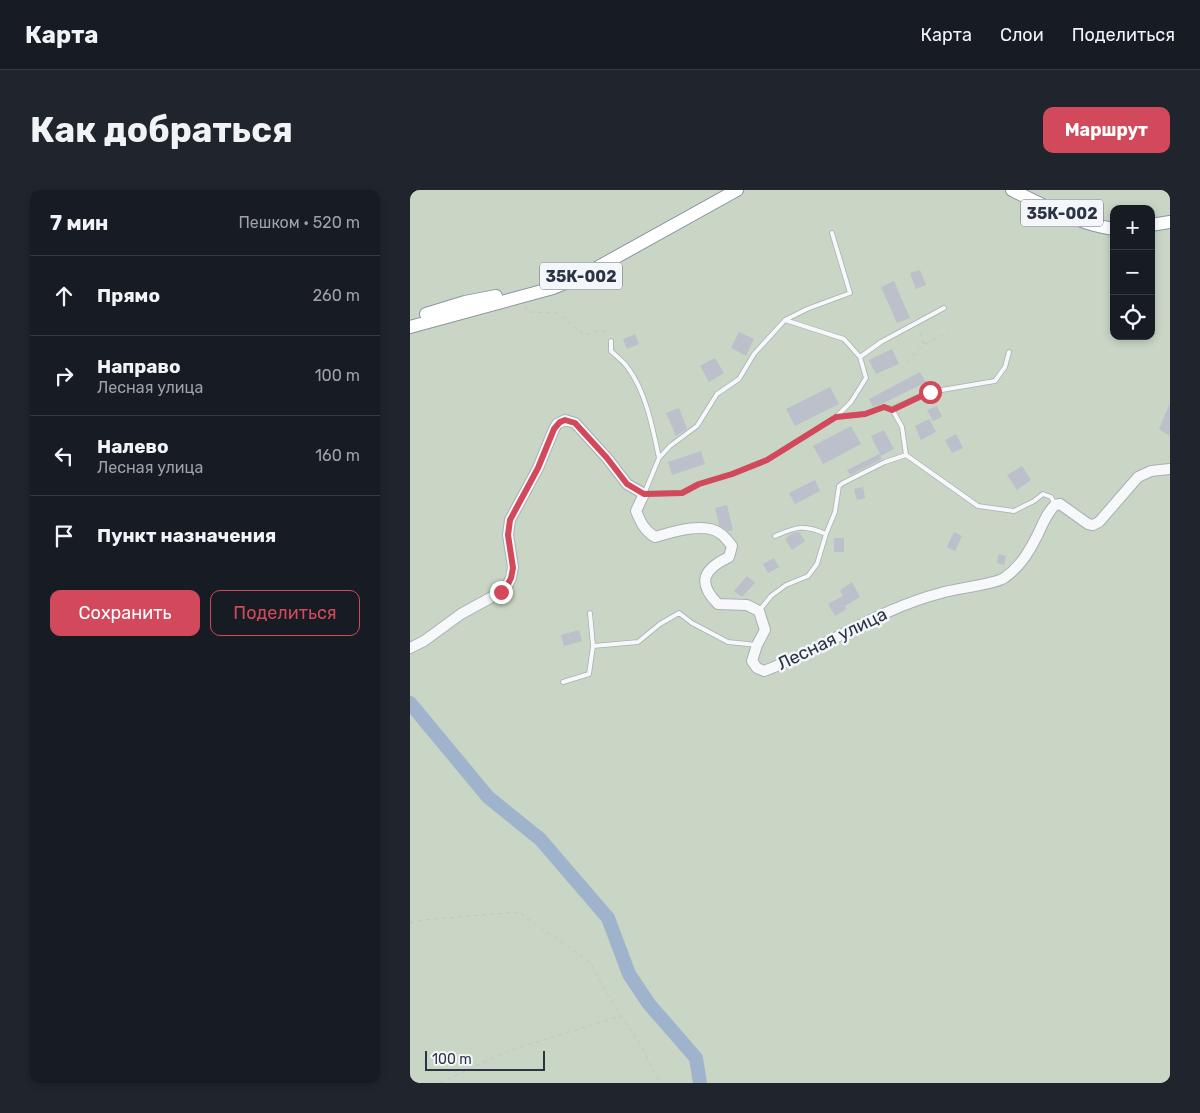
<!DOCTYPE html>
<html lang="ru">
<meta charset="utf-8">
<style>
body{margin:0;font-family:Rubik,sans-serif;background:#20242c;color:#f1f3f6}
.controls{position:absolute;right:15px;top:15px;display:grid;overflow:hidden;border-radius:10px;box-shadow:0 2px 8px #0003}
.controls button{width:45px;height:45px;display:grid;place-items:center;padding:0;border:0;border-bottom:1px solid #363941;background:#171b24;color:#f1f3f6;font:25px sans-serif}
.scale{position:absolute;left:15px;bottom:12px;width:120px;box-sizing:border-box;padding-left:5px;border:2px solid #2b3445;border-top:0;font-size:14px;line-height:18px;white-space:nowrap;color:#2b3445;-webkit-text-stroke:4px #f4f6f9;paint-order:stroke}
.stop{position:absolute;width:15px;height:15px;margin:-11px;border:4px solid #d1495b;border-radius:50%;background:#fff}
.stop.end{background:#d1495b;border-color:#fff;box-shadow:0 1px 5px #0008}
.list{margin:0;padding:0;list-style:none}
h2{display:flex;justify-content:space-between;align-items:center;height:65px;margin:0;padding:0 20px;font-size:21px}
h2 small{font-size:16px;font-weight:400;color:#9ea1a6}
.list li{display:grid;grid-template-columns:32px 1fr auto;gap:15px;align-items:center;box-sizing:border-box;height:80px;padding:0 20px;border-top:1px solid #363941}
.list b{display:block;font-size:19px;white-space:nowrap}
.list p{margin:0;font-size:16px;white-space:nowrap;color:#9ea1a6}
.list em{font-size:16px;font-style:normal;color:#9ea1a6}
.actions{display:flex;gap:10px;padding:15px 20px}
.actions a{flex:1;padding:11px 0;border:1px solid #d1495b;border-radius:10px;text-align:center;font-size:18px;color:#d1495b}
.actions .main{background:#d1495b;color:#fff}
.icon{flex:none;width:28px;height:28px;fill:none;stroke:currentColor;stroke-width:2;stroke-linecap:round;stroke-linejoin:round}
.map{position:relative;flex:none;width:760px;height:893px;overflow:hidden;border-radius:10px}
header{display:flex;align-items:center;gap:30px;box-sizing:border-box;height:70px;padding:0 25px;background:#171b24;border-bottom:1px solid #363941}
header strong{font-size:24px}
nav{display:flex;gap:28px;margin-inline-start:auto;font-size:18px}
.intro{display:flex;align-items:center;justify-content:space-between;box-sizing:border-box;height:120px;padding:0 30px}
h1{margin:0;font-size:35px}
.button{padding:12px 22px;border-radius:10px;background:#d1495b;color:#fff;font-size:18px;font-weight:700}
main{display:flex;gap:30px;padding:0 30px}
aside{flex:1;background:#171b24;border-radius:10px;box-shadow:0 2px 8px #0003}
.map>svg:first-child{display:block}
</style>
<header>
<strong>Карта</strong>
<nav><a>Карта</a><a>Слои</a><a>Поделиться</a></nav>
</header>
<div class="intro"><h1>Как добраться</h1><a class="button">Маршрут</a></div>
<main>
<aside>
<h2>7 мин<small>Пешком · 520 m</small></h2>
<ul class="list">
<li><svg class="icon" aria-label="ahead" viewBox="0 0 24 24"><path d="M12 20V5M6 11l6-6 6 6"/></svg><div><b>Прямо</b></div><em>260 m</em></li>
<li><svg class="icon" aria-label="right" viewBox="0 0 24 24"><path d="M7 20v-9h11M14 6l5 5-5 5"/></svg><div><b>Направо</b><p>Лесная улица</p></div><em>100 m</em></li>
<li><svg class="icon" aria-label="left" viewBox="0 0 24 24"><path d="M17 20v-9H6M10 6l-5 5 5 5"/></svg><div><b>Налево</b><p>Лесная улица</p></div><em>160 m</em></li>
<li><svg class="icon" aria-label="arrive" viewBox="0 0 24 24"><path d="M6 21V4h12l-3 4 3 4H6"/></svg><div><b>Пункт назначения</b></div></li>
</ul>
<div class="actions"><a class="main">Сохранить</a><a>Поделиться</a></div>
</aside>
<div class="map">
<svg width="760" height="893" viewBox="0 0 760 893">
<rect width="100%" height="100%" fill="#e4e7ec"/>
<path fill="#c9d6c5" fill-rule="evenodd" d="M 0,0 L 760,0 L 760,893 L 0,893 ZM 704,19 L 741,19 L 741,146 L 704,146 Z"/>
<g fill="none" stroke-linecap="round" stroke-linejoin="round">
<path stroke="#9fb4cc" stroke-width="14" d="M 0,513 L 78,607 L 130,649 L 198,728 L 219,784 L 239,814 L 286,868 L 290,893"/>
</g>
<path fill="#bbc0ca" d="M 510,80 L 516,95 L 506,99 L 500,83 Z
M 484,91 L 500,128 L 487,133 L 471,97 Z
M 329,142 L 344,149 L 336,166 L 321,158 Z
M 225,144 L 229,154 L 217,159 L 213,149 Z
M 482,159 L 489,174 L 466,184 L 459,170 Z
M 305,168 L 314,183 L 299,192 L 290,176 Z
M 510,182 L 516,192 L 474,213 L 463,217 L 459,209 Z
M 420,197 L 429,214 L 385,236 L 376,219 Z
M 760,213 L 760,246 L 749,239 Z
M 527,216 L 532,227 L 523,231 L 517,220 Z
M 269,218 L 277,239 L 266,246 L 256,223 Z
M 519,229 L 526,242 L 511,250 L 505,236 Z
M 441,236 L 451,254 L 413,274 L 403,256 Z
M 474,240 L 484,259 L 471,266 L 461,246 Z
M 546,244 L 553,258 L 542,263 L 535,250 Z
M 291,261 L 295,274 L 262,285 L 258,272 Z
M 469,264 L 472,269 L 440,285 L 437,280 Z
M 612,276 L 621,290 L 607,300 L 597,285 Z
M 405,290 L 410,301 L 385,314 L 379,303 Z
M 453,297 L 455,308 L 447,310 L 444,299 Z
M 317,315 L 323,340 L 318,341 L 309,335 L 305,318 Z
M 389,342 L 395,351 L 382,360 L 375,349 L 383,343 Z
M 544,342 L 552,346 L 545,361 L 537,357 Z
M 424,348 L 434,348 L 434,362 L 424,362 Z
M 588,364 L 596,366 L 594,375 L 587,373 Z
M 364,368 L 369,377 L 358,383 L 353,374 Z
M 337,386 L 345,393 L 332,407 L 324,401 Z
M 442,392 L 450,407 L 435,416 L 437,419 L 425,426 L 418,414 L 433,406 L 430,400 Z
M 169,440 L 172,451 L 154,456 L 151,445 Z"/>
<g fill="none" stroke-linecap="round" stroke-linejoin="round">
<defs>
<path id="service" d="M 422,43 L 440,103 L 397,119 L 375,130 L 344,164 L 329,189 L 307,204 L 287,236 L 260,256 L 249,268 L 234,304 L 272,303 L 289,294 L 323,284 L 357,270 L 426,227 L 455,224 L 474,217 L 482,219 L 492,237 L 496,265
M 375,130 L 434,149 L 450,167 L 456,188 L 441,212 L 426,227
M 201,151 L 201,161 C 207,167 214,172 218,178 C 236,202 243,239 249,268
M 450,167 L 471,152 L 534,118
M 482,219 L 520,202 L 585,191 L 595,177 L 599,162
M 365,346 C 386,337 393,334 416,344 L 425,322 L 429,296 L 433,293 L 475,272 L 496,265 L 568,316 L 604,321 L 624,311 L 633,304 L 641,307 L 645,314
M 349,421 L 361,406 L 376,395 L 398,386 L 407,374 L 416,344
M 180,423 L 183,456 L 228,452 L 250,434 L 269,423 L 282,433 L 318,452 L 347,455
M 153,492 L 179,484 L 183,456"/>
<path id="tertiary" d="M 0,458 L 14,451 L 51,424 L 91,402 L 97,396 L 101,388 L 103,377 L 98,345 L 100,330 L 128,278 L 144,239 L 147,234 L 155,230 L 165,233 L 197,268 L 217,294 L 234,304 L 226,321 C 231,333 234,340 245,347 C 262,342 296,331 311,344 C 315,347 319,352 322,356 L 319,367 C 294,379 286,392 308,414 L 337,415 L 349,421 L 355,440 L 347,455 L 342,471 L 347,478 L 354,481 C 415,458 468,419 531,403 C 543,399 586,394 594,388 C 610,377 619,362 628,344 C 633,333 637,323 645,315 L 650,314 L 678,334 L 683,335 L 689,332 L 728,287 L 741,281 L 760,279"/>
<path id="trunk" d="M 602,0 C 634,16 669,34 704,39
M 741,35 L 760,32
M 16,124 L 55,112 L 86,106
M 0,137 L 143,98 L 172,86 L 327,0"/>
</defs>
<use href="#service" stroke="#a9aeb7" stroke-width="5.5"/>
<use href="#tertiary" stroke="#a9aeb7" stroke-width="12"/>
<use href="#trunk" stroke="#8b94a3" stroke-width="14"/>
<path stroke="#c2c5cb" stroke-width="1" stroke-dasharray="4 4" stroke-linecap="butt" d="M 114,117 L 121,122 L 147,123 L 175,145 L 191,140 L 201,144
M 515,154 L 538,142
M 498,172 L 514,154 L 509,138
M 0,733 L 12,730 L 108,722 L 180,772 L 195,801 L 211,825
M 30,893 L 98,861 L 211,826 L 230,854 L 250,893"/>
<use href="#service" stroke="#f7f8fa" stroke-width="4"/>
<use href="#tertiary" stroke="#f7f8fa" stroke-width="10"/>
<use href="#trunk" stroke="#fff" stroke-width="12"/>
</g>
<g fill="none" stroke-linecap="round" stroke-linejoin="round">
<path stroke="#d1495b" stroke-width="6" d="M 91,402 L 97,396 L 101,388 L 103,378 L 98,345 L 100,330 L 128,278 L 144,239 L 150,232 L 155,230 L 165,233 L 197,268 L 217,294 L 234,304 L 272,303 L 289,294 L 322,284 L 357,270 L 426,227 L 455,224 L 474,217 L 482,220 L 520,202"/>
</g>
<g text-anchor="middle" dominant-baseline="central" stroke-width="5" stroke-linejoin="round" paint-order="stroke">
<g fill="#f4f6f9" stroke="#676e7b" stroke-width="1">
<rect x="611" y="9.5" width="82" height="27" rx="4"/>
<rect x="130" y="72.5" width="82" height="27" rx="4"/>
</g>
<g font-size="16" font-weight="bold" fill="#2b3445">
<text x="652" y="23">35К-002</text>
<text x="171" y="86">35К-002</text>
</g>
<g font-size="18" fill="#2b3445" stroke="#f4f6f9">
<text transform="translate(422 449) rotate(-26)">Лесная улица</text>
</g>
</g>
</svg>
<div class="controls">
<button>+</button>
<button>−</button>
<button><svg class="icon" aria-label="locate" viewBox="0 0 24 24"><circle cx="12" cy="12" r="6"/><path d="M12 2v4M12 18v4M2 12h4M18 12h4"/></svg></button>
</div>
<div class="scale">100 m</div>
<div class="stop" style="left:520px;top:202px"></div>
<div class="stop end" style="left:91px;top:402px"></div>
</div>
</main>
